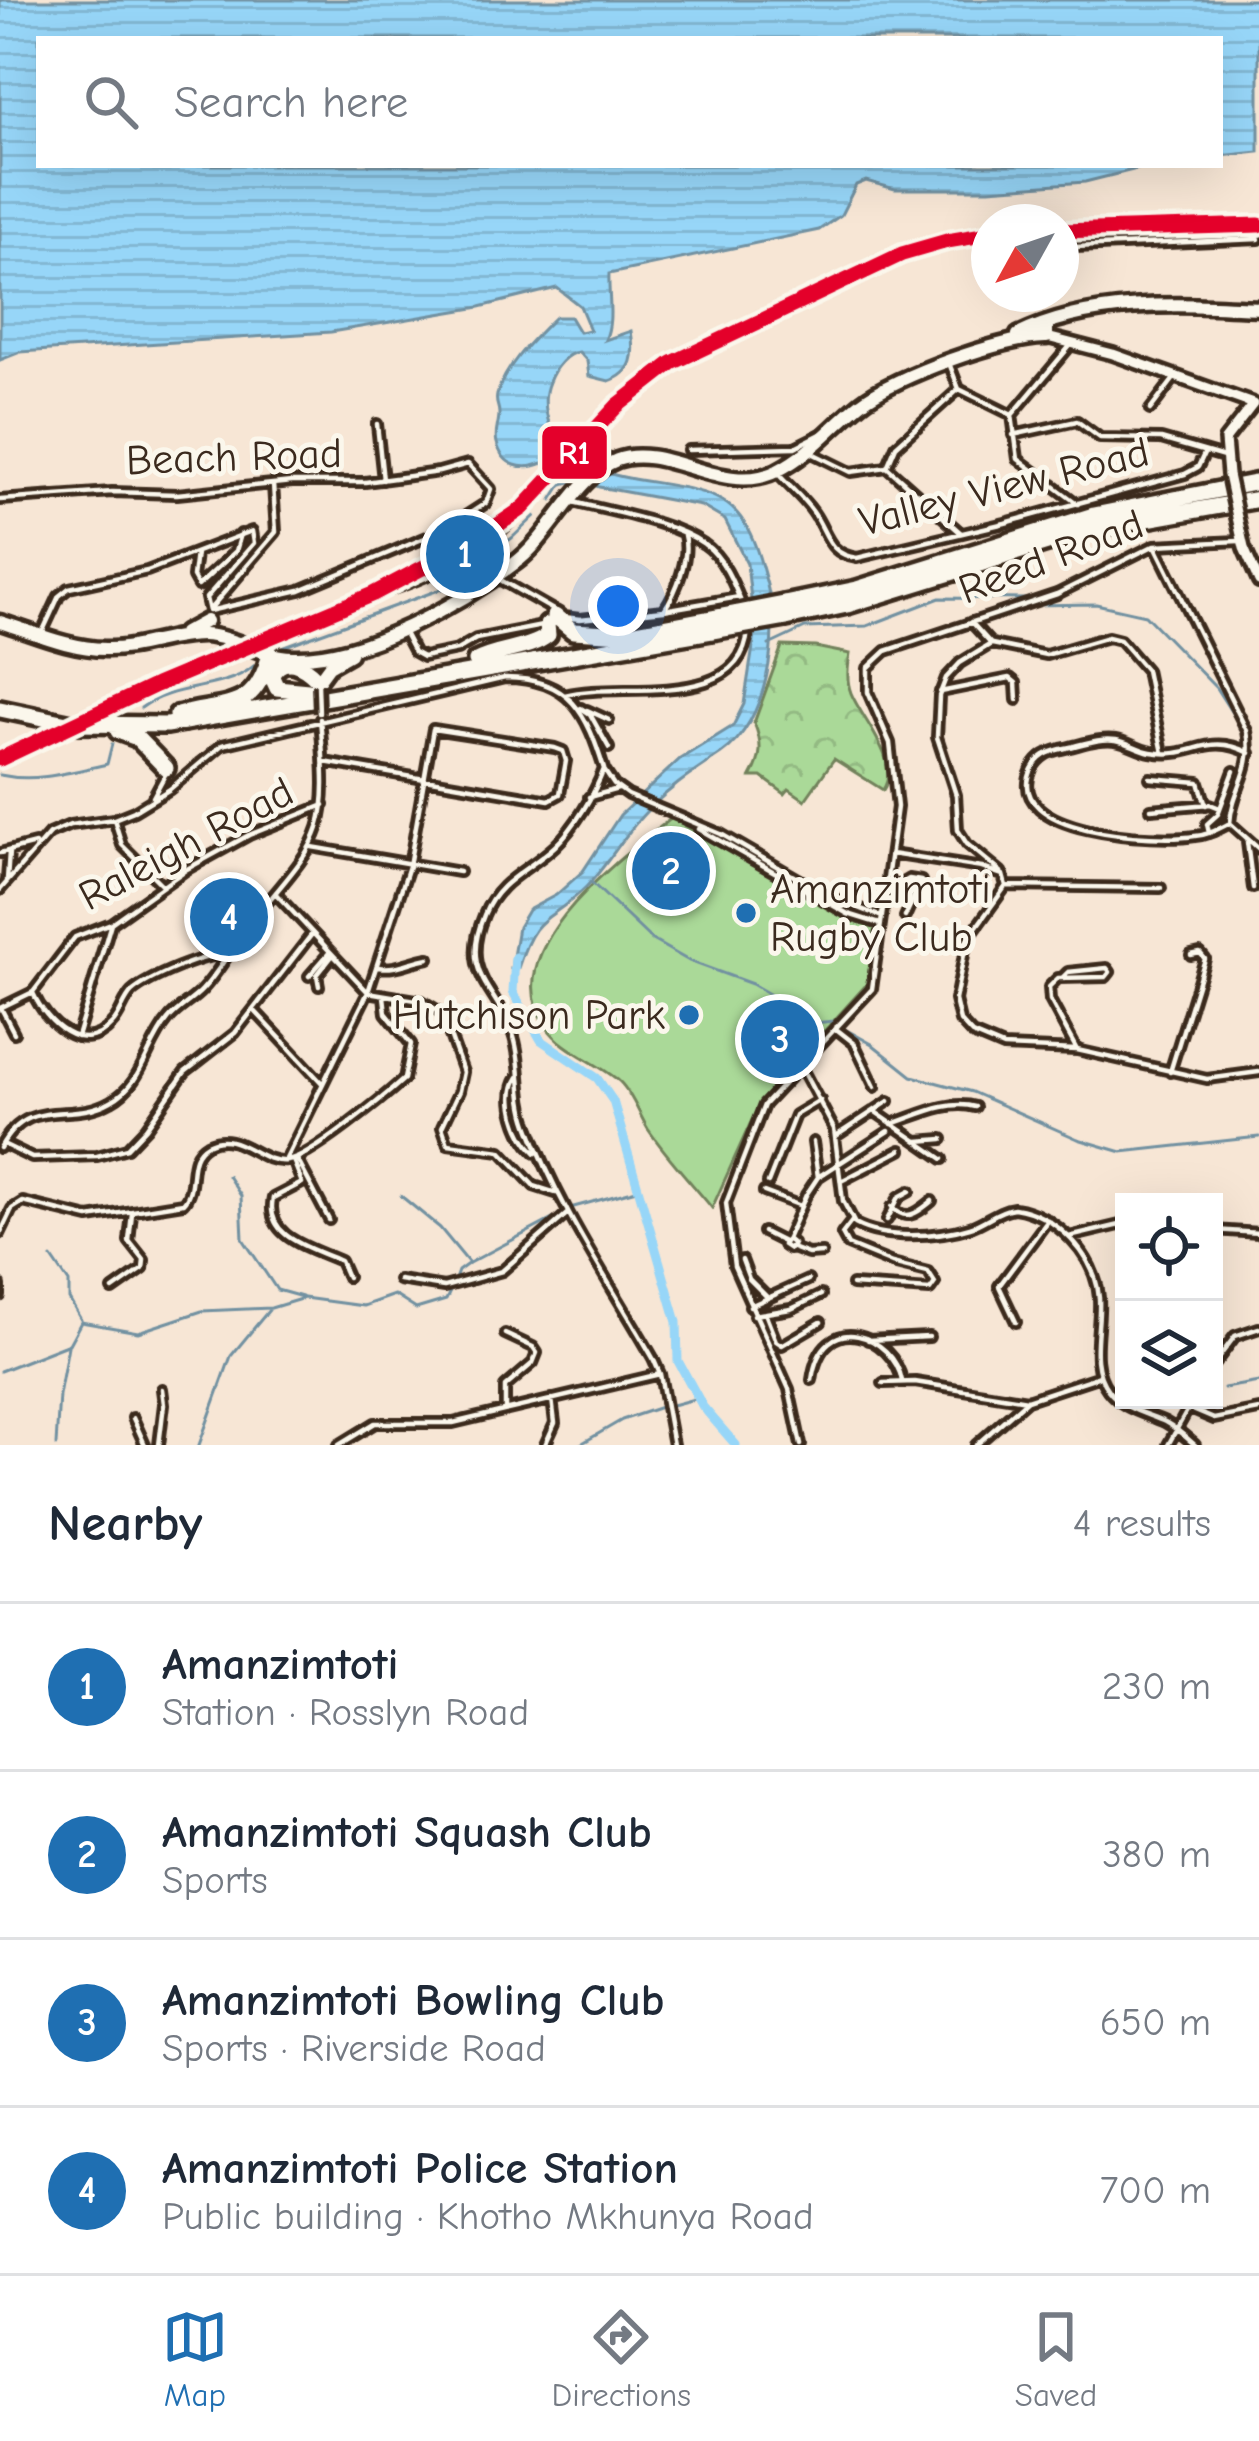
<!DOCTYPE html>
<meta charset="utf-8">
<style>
body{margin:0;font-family:"Comic Neue",sans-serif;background:#f2f2f3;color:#1f2937}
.controls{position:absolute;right:36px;bottom:36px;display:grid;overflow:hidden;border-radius:0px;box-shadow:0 12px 48px #0002}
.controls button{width:108px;height:108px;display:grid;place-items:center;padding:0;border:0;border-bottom:3px solid #e0e1e3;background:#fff;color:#1f2937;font:60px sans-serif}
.compass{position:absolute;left:971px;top:204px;width:108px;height:108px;border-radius:50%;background:#fff;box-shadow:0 12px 48px #0002;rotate:230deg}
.you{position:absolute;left:618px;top:606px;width:42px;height:42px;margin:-30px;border:9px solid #fff;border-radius:50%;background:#1a73e8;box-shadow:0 0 0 18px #1a73e833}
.badge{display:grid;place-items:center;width:78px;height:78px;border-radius:50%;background:#1f6fb2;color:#fff;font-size:39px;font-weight:700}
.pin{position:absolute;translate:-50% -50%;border:6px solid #fff;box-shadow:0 3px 12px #0006}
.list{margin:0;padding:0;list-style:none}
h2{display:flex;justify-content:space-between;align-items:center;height:156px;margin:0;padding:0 48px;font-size:51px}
h2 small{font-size:39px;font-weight:400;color:#747a83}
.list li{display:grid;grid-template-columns:78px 1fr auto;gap:36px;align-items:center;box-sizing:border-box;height:168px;padding:0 48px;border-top:3px solid #e0e1e3}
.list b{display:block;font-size:45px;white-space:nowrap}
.list p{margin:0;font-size:39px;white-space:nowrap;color:#747a83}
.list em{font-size:39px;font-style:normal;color:#747a83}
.icon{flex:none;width:66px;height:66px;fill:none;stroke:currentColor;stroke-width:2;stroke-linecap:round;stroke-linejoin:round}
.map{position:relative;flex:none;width:1259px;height:1445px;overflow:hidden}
.search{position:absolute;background:#fff;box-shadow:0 12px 48px #0002;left:36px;right:36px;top:36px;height:132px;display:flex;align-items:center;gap:30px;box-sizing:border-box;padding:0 42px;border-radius:0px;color:#747a83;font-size:45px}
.sheet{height:828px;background:#fff}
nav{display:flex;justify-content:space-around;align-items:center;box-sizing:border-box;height:168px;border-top:3px solid #e0e1e3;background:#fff;font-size:33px;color:#747a83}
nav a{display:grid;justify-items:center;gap:6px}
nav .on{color:#1f6fb2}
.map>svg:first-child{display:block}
</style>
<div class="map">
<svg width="1259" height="1445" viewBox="0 0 1259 1445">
<defs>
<pattern id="park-crowns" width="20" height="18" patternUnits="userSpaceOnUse" patternTransform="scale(3)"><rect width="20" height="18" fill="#aad998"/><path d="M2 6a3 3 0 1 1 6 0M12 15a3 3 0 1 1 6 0" fill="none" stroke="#93ba83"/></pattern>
<pattern id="water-rules" width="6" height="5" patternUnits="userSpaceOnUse" patternTransform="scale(3)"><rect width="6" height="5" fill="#97d6f8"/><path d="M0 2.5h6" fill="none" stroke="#83b8d4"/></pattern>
</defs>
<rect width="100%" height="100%" fill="#f7e6d5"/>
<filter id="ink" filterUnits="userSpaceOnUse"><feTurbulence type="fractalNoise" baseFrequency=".00833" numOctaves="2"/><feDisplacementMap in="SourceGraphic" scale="24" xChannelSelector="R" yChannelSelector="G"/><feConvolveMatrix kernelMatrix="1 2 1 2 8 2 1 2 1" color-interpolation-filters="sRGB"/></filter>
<g filter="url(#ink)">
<path fill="#aad998" stroke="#72825b" stroke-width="3" d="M 672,818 L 835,911 L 878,926 L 866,985 L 760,1102 L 712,1208 C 691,1182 667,1157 648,1129 C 639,1114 632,1094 620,1082 C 598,1062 562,1051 546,1026 C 494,950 618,860 672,818 Z"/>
<path fill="url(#park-crowns)" stroke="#72825b" stroke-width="3" d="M 782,646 L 815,647 L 850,654 C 848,667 846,680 851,693 C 862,720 902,761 883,790 L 834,759 L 805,800 L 789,789 L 785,794 L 762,777 L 751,777 C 762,758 763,744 754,723 Z"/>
<path fill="url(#water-rules)" stroke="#7291a1" stroke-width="3" d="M 0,0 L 1259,0 L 1259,152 L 1220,156 L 1220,39 L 39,39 L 39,165 L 1153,165 L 1085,182 L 989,189 L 895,189 L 866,181 L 856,185 L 841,215 L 819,230 L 609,274 C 608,296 614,321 605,340 L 631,331 C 635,354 634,373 609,381 L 589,376 L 587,361 L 579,352 C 566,353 554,368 549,382 C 543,396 545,412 550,426 C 572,494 680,471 727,504 C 751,521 760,558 767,585 C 780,636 768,722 721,754 C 693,773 674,784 649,809 C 625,832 609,864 586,887 C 548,925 537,909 518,968 L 511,968 L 518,927 L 528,910 L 556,895 L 583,871 L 620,815 L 680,759 L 733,726 L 744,704 L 755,634 L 747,564 L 725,520 L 701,506 L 599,487 L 580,479 L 563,484 L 543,463 C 523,471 503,467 497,443 C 494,434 499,424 499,414 C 499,405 495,404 497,395 C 505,365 534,338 555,317 L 570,317 L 579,332 L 590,330 L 580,306 L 557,288 L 480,307 L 331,332 L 20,352 L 0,360 Z"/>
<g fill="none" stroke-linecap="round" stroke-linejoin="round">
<path stroke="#7291a1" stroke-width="3" d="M 552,500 L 564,481
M 474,565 L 512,538 L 535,516
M 1033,605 L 1096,604 L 1145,615 L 1216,688 L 1239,724
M 769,645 L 805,628 L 867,626 L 940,598 L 1029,599
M 277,649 L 466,580
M 141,708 C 176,681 231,693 260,660
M 0,775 C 36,783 71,772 107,764 L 112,744
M 590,881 L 652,940 L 689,961 L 752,984 L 805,1015
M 814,1023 L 834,1021
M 843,1028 L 872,1044 L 912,1076 L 972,1092 L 1078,1139 L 1122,1152 L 1259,1137
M 228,1176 L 241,1196 L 243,1239 L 277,1290 L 302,1297
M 401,1196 L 440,1228 L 468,1262
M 570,1208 L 640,1189
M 52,1258 L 69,1283 L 69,1299 L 81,1320
M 454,1282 L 458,1271 L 469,1263 L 562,1214
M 0,1371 L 69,1344 L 81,1322 L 138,1332 L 202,1311 L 271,1308 L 304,1298 L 363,1306 L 394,1295 L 416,1309 L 446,1300 L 452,1287
M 1224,1388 L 1259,1382
M 672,1405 L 698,1398
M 56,1445 L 59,1395 L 68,1346
M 199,1445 L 231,1356 L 269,1310
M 579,1445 L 622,1420 L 661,1407"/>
<path stroke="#97d6f8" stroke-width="9" d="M 515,957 L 513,992 L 541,1040 L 597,1078 L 613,1101 L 677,1322 L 678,1361 L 703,1407 L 736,1445"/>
<defs>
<path id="street" d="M 1075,247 L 1259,239
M 1070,346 L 1012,415 L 1018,459 L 1078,504
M 949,363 L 959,389 L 1010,414
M 1150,410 L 1176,376
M 377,424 L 383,480
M 1013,435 L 1077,421 L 1100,438 L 1161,439 L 1224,457
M 688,450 L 795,447 L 823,433
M 810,452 L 851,472 L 887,467
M 887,467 L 896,446 L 959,389
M 887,467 L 961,533
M 780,476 C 791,488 804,499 813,512 C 828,533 827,554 857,558 L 1005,523 L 1185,474 L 1198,467 L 1204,454
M 0,500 L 112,492 L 177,494 L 292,482 L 365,482 L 439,472 L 468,464 L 491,489 L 486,503 L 444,530 L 300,590 L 209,611
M 570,501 C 609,512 672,521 704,544 C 724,557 735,587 743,607
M 1155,545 L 1247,731 C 1255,771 1232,788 1230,823
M 196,553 L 193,577 L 198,586 L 236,551 L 241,534
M 497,578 L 555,611
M 210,609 L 276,532 L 273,484
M 664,610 L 739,597
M 564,617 L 580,619 L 664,610 C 677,591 690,557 684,535
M 971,622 L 991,644 L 960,663 L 946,678 L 939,696 L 937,737 L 956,795 L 958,830 L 967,844 L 1001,872
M 404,633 L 414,652 L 423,657 L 457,650 L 476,639 L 542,626
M 41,635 L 59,596 L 69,588 L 147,571 L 252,531 L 254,543 L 206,598 L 209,611
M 992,644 L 1046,655 L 1108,637 L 1120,640 L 1146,670 L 1163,753
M 940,692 L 1010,678 L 1016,683 L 1017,700
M 565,695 C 618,680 742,713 748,630
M 581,708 L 590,714 L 609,748
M 587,710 L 609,720
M 604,770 L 614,785 L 628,795 L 721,834 L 828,896 L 882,917
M 1150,778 L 1199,782 L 1206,805
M 153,797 L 167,771
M 589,797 L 618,789
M 1151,809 L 1210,804 L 1220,808
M 114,819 L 122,845 L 162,885
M 1230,823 C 1218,829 1208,835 1195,836 C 1159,842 1001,835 1032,769 C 1039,756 1048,752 1061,749 C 1078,746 1099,737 1116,740 C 1128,742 1139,750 1151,752 C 1195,760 1205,731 1250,753
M 1230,823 L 1259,849
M 699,829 L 848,914 L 880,924
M 1209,833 L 1207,824 L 1218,814 L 1234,771
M 1247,842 L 1253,888
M 312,847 L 459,872
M 0,853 L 35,844
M 891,854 L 982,868 L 1003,875 L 1006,886 L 967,940 L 955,1000 L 960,1021 L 972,1034 L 1003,1047 L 1077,1050 L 1207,1079 L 1259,1072
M 7,880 L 9,852
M 1006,886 L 1161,888
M 0,890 L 49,834 L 70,825 L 114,819 L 134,811 L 170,789 L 222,745 L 505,678 C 571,678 587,714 604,769 C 594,795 575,827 555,846 C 528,871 498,880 484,915 C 459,975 496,987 513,1034 C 523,1062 517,1094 528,1124 C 558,1207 609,1281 653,1358 L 660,1374 L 673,1445
M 885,893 L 909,879 L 921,881 L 905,917
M 276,894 L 368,992 L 422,1001 L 442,1013 L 463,1072 L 459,1091 L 442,1127 L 448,1144 L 501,1151 L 534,1186 L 556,1193
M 378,967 C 397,970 410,961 429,958
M 309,976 L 329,953
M 1063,977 L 1068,972 L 1107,968 L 1110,972 L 1106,977 L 1058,978 L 1049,987 L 1050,1000 L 1077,1050
M 319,986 L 317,975 L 332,956
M 33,993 C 46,1022 82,1058 112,1024 C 121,1015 123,1001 132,992 C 147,979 209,951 227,956
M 0,1008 L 33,992 L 75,937 L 111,923 L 187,869 L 249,835 L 324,805
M 1,1008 L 14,1033
M 254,1010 L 322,1083
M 835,1028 L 854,1043 L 875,1087
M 77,1037 L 111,923
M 800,1065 L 834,1129 L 843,1201 L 855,1224 C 884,1240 938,1237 970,1227 C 986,1222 997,1210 1014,1208 C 1056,1214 1096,1256 1099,1298 C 1101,1329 1088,1364 1108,1390 C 1122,1409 1145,1413 1165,1422 C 1176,1428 1186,1437 1195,1445
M 1170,1072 L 1205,959 L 1200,953 L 1191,955
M 518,1077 C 504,1098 518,1137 536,1153
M 874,1111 L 943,1159
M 892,1124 C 917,1116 949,1099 975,1107
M 836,1136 L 889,1101
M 918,1141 L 943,1139
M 813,1142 L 818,1177
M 3,1144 L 32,1158 L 97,1156 L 127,1148 L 146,1128 L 185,1072 L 235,1033 L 312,934
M 0,1148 C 29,1094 69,1125 111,1101 C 143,1084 146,1046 168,1020 C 177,1008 192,1001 202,990 C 221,970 233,944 250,923 C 323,836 331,836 320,719
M 297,1159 L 329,1220
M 293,1160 L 302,1183 L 273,1198 C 264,1238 312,1248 340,1261 L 347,1277
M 285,1161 L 368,992 L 409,866 L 433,729 L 555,748 L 563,751 L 566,761 L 560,794 L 549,800 C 474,788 399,774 324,762
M 841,1181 L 901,1150
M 768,1183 L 795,1115 L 820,1100
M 764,1192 L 801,1206
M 892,1207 C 907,1223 918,1212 932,1201
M 887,1220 L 899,1197 L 910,1191
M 852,1221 L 842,1234 L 848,1245 L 892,1263 L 928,1272 L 935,1283 L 930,1290 L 852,1285
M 1214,1230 L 1259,1233
M 763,1232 L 783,1242
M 0,1234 L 12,1209 L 23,1202 L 89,1218 L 183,1203 C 199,1186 184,1157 207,1144 C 237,1128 257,1164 287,1161 C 309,1159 385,1096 404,1079 L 411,1044 L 386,1013 L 384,996
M 1069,1237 L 1124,1224
M 787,1239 L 806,1195 L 818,1177 L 889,1131
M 787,1239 L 793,1244 L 789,1249 L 783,1245 Z
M 792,1248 L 808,1254 L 822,1253
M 742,1260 L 749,1279 L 768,1298
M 399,1280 L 444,1287 L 502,1271 L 568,1213
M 0,1285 L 0,1296
M 113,1290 L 143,1269 L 144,1260 L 129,1241 L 132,1213
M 750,1306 L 808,1280
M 765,1313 L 776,1341 L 782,1345 L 821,1322
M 754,1315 L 791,1309 L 821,1295
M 1016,1322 L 999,1286 L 1048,1220
M 505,1334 L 533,1347 L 537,1353 L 533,1363 L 505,1387 L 505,1410
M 868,1340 L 929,1337
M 1214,1364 L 1235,1336 L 1259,1328
M 812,1380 C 822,1306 894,1336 902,1381
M 883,1383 L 915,1382 L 1027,1400
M 1188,1408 L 1214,1419 L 1259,1410
M 133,1418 L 145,1445
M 159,1445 L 164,1404 L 162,1389
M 339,1445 L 375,1423 L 453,1423 L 660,1374
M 545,1445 L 555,1423 L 552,1399
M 801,1445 L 789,1389 L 734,1266 L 726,1203 L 764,1105 L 872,989 L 897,807 L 890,743 L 868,692 L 868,668 L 886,651 L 1057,594 L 1155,545 L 1239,541
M 976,1445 L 1027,1400 L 1100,1376
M 1168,1445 L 1193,1400"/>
<path id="secondary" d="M 1047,337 L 1113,354 L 1253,404 L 1225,440 L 1228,475
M 1237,517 L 1244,548 L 1259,582"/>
<path id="primary" d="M 1018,335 C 1091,299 1180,304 1259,308
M 0,622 C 33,632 70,649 105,649 C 139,650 171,634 204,635 C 234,637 261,656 292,657 C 361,660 461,604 515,563 C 551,537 576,476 617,460 C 665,442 724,498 777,471 C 811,454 831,427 861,403 C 893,377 1006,336 1047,337 L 1047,323
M 184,633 L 206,621
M 318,681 L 329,666 L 350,654"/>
<path id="highway" d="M 784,604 L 857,589 L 1094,515 L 1259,482
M 555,616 L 573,631 L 624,634
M 786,618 L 847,605 L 1096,528 L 1259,499
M 630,633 L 738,613
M 476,661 C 498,649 530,650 548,635 L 547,625
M 272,664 L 270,673 L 277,688 L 308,691
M 272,675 C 283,653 304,665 317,679
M 0,709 L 72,724 L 167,725 L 741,626
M 177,715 C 230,702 255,712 270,654
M 118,731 L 137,738 L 166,768"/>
</defs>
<use href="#street" stroke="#3b2a1e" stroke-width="14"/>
<use href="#secondary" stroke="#3b2a1e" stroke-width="18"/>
<use href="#primary" stroke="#3b2a1e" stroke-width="21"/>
<use href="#highway" stroke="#3b2a1e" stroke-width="24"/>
<use href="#street" stroke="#fbf7ec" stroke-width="4.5"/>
<use href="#secondary" stroke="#fbf7ec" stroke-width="9"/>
<use href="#primary" stroke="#fbf7ec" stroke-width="12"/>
<use href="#highway" stroke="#fbf7ec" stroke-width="15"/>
<path stroke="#3b2a1e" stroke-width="3" d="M 299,627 C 356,607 446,582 493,545 C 555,495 595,423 660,375 C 706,342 765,323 814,295"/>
<defs>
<path id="street-bridge" d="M 318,684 L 319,713"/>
<path id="secondary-bridge" d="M 1228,475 L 1237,517"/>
<path id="highway-bridge" d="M 738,613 L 784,604
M 741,626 L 786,618"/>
</defs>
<use href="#street-bridge" stroke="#3b2a1e" stroke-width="14" stroke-linecap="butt"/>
<use href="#secondary-bridge" stroke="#3b2a1e" stroke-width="18" stroke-linecap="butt"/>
<use href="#highway-bridge" stroke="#3b2a1e" stroke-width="24" stroke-linecap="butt"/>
<use href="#street-bridge" stroke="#fbf7ec" stroke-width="4.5"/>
<use href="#secondary-bridge" stroke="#fbf7ec" stroke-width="9"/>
<use href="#highway-bridge" stroke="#fbf7ec" stroke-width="15"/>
<defs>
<path id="rail-1" d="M 1061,231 L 1259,225
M 0,759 L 156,685 L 373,594 L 479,538 L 523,508 L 617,406 L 672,363 L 902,254 L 947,241 L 989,234"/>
</defs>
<use href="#rail-1" stroke="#fbf7ec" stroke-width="24"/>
<use href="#rail-1" stroke="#e4002b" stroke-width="15"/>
</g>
</g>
<g fill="#1f6fb2" stroke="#fbf7ec" stroke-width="4.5">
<circle cx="746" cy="913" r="12"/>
<circle cx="689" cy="1015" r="12"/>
</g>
<g text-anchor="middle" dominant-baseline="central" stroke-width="10" stroke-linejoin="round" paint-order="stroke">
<g font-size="42" fill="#3b2a1e" stroke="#fbf7ec">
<text transform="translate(234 457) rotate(-2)">Beach Road</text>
<text transform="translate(1004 487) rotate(-14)">Valley View Road</text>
<text transform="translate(1051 557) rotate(-21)">Reed Road</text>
<text transform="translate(186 844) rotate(-28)">Raleigh Road</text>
</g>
<g font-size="42" fill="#3b2a1e" stroke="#fbf7ec" text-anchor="start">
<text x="770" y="889">Amanzimtoti<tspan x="770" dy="48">Rugby Club</tspan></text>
<text x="665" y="1015" text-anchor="end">Hutchison Park</text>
</g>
</g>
<rect stroke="#fbf7ec" stroke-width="4.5" x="540" y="424" width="69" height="57" rx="12" fill="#e4002b"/>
<g font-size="33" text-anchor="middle" font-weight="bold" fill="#fff">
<text x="574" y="464">R1</text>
</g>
</svg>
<div class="controls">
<button><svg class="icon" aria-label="locate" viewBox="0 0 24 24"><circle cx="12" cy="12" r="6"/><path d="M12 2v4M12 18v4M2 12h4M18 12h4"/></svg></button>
<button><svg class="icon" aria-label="layers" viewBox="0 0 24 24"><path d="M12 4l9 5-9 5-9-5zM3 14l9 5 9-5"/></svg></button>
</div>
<svg class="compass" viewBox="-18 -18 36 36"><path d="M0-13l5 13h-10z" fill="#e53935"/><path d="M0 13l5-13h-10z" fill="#747a83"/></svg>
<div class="you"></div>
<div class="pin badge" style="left:465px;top:554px">1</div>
<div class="pin badge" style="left:671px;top:871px">2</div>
<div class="pin badge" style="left:780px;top:1039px">3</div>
<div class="pin badge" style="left:229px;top:917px">4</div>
<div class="search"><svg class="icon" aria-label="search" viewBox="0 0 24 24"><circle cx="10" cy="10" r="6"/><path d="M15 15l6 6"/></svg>Search here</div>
</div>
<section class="sheet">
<h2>Nearby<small>4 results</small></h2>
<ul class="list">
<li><span class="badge">1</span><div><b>Amanzimtoti</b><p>Station · Rosslyn Road</p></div><em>230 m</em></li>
<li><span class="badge">2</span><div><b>Amanzimtoti Squash Club</b><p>Sports</p></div><em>380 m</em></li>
<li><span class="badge">3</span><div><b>Amanzimtoti Bowling Club</b><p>Sports · Riverside Road</p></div><em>650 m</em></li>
<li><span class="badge">4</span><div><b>Amanzimtoti Police Station</b><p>Public building · Khotho Mkhunya Road</p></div><em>700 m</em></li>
</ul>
</section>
<nav>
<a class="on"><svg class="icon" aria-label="map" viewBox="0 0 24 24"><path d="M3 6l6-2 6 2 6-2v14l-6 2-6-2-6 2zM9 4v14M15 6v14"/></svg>Map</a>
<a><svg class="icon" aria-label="directions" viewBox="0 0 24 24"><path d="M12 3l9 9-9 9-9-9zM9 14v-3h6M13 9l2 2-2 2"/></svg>Directions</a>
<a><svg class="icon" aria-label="saved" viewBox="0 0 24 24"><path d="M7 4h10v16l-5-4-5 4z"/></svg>Saved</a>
</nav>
